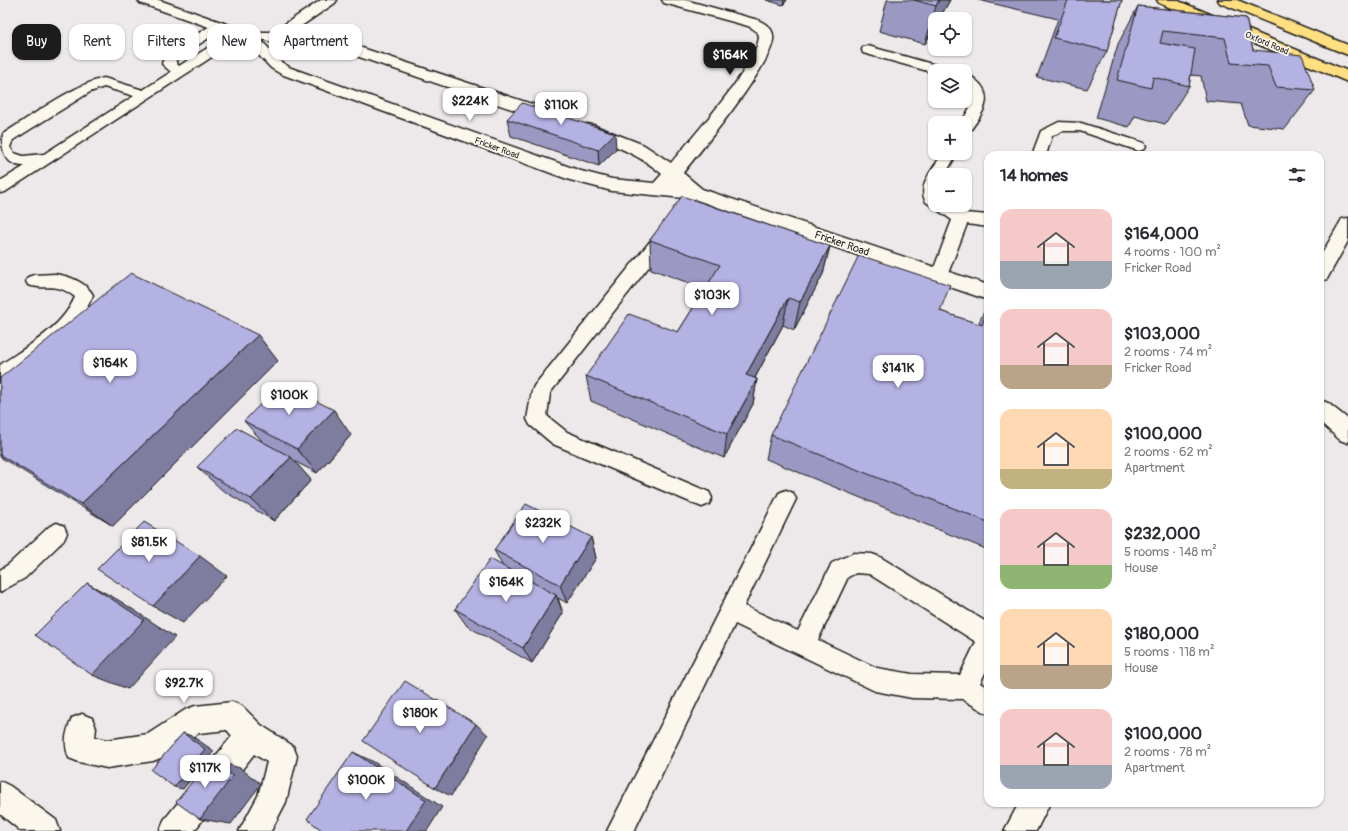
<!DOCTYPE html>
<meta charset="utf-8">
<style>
body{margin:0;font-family:Pangolin,sans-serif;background:#f2f2f3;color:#2b2b33;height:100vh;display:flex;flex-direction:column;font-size:15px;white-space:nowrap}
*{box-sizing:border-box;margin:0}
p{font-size:13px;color:#7c7c81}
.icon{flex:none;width:22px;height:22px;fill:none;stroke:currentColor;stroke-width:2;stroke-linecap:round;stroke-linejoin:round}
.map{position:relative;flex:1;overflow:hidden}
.side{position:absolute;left:984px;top:151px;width:340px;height:656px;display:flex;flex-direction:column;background:#fff;border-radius:12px;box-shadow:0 1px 3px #0004}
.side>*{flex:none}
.banner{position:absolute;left:12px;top:24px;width:380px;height:36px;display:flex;gap:8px}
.buttons{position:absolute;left:928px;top:12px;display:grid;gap:8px}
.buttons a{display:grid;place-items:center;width:44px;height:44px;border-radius:8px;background:#fff;box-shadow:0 1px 3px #0004;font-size:20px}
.price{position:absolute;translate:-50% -34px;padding:0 9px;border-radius:8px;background:#fff;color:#222;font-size:13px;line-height:26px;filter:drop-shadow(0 1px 2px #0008)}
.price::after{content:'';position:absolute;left:50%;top:24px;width:12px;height:9px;margin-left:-6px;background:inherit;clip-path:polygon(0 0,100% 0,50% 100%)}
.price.current{background:#1c1c1c;color:#fff}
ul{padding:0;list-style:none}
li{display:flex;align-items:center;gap:12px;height:100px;padding:0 16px}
li span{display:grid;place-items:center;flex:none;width:112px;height:80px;border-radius:12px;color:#555}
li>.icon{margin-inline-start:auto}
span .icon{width:48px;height:48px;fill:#fffc;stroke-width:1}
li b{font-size:17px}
h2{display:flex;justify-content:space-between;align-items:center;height:48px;padding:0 16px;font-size:17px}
.tag{padding:0 14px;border-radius:12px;background:#fff;box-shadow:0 1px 3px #0004;font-size:14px;line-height:36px}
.tag.current{background:#1c1c1c;color:#fff}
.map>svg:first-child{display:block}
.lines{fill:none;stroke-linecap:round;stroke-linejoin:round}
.lane-casing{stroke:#1c1c1c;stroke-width:3}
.street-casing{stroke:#1c1c1c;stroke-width:3}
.primary-casing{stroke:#1c1c1c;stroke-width:3}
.lane{fill:#fbf7ec;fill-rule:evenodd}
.street{fill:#fbf7ec;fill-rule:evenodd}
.primary{fill:#ffdf80;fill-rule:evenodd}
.wall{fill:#9b98c3;stroke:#1c1c1c}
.shaded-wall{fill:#7e7c9f;stroke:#1c1c1c}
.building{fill:#b4b1e3;stroke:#1c1c1c}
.labels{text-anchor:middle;stroke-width:3.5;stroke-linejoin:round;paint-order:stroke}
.far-street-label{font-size:9px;fill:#1c1c1c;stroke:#fbf7ec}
.street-label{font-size:11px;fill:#1c1c1c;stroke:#fbf7ec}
</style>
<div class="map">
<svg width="1348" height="831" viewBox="0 0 1348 831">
<rect width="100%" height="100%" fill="#ede9ea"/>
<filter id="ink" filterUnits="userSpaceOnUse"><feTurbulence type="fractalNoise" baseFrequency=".025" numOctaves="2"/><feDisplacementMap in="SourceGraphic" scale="8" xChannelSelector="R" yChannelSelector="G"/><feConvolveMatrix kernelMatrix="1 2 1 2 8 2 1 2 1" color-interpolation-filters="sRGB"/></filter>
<g filter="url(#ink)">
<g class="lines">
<defs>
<g id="lane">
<path d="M219,22L223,23L225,26L223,29L176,59V63L179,66L236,30H244L246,33L244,36L5,192L0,193V181L25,166C7,167 0,151 3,134C32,116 71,86 104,78L143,90L171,72L162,64L165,54L215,23ZM104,87L134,96L44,154L23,156L14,153L10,147L13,140L90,92Z"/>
<path d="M868,46L946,68L948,71H935V73L863,53L862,50L863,47Z"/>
<path d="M965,74C972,76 975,79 980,84C994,100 980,117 970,131L965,132V123H961C970,107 979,100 965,84Z"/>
<path d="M1059,122L1081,123L1144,143L1146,146L1144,149L1139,151L1080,131H1062L1052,136L1046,155H1032L1041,131Z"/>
<path d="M943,153H957L945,175H935V205H952L965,213L988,215V227L967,224L947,276L945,280L939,282L933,280L931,276L952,220L926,202C916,186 935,166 943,153Z"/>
<path d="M666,227L672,229L674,233L672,237L550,393L547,416L567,432L709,492L712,498L709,504L702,507L553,444L530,425L527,419L532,391L534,386L660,229Z"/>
<path d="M55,274C69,276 86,282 93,295C77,335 40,356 6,380L0,382V365C26,347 62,328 75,297C55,281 48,291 28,285L26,281L28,277L34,275Z"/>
<path d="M786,490L793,493L796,499L744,606L798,631L832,563L854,553L872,554L880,557L988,623V667L980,683L988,688V714L962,699L912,698L875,691L735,624L634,831H607L779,493ZM856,573L869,574L976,642L960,675L912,674L877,668L818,640L848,577Z"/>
<path d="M57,523L64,526L67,533L64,540L25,578L0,592V570L9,564L50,526Z"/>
</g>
<g id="street">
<path d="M138,0H159L249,32H273L321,0H337L335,3L291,33L310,35L341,41L553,111L555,115L553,119L547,120L541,119L333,48C313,44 291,39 272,43L266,40H261L281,62L291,68L581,171L612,179L654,183L662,174C638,153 610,144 581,133L579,129L581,125L587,124L593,125L644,145L671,163C690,140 759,63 759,36C758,31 752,28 748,26L664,3L662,0H685L758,20C764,23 772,27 773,35C778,59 700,151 683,173L702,189L988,285V300L694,199L612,191L570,180L281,74L271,68L243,39L140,3Z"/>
<path d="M1348,218V241L1327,279L1320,281V257L1342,219Z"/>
<path d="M1320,400L1328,403L1348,419V443L1340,440L1320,422Z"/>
<path d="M232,702L242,706L261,725L293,746L297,756L286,802L271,831H239L258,796L267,762L254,754L194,831H160L164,820L232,736L227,730L199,733L163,757L153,761L107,768L79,762L69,758C63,743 66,732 72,718L82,714L92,718L96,728L95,737L107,740L148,734L185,710L195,706Z"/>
<path d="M0,781L10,786L56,820L60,831H21L0,814Z"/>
<path d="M1019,803H1050L1036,831H1004Z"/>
</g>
<g id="primary">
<path d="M1157,0H1176L1348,71V82L1159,3Z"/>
<path d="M1218,0H1237L1348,45V55L1220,3Z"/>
</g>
</defs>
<use href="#lane" class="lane-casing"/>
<use href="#street" class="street-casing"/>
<use href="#primary" class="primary-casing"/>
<use href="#lane" class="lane"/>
<use href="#street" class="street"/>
<use href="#primary" class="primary"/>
</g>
<g class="wall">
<path d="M766,0H787L783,5Z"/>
<path d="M887,0H950L925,44L879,31Z"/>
<path d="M978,0H1122L1107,51L1087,89L1037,77L1058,19Z"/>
<path d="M1138,6L1246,18L1253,50L1315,90L1285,129L1248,125L1241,104L1206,101L1201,76L1191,75L1189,86L1165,124L1135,116L1129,127L1096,118L1118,44Z"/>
<path d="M507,119L616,149L599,166L511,136Z"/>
<path d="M650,240L830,246L823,274L794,330L783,325L755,378L757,379L753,404L724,458L591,401L586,376L678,332L705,289L651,269Z"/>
<path d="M988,304V550L766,459L771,435L940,311L978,324Z"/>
<path d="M278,361L113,526L0,457V378Z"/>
<path d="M244,421L351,435L317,473L294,461L311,480L274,521L222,490L197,467L262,441Z"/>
<path d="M591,537L596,558L567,603L558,598L563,613L532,663L467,626L455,609L502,565L494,550Z"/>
</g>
<g class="shaded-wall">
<path d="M784,0H787L783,5Z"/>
<path d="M939,0H950L939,19H935V26L925,44L936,6Z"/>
<path d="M615,133L616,149L599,166L598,150Z"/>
<path d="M830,246L823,274L794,330L800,302Z"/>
<path d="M788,298L783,325L743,400L746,375Z"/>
<path d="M258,335L278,361L113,526L81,504Z"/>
<path d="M757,379L753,404L724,458L727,434Z"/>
<path d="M334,410L351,435L317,473L297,449Z"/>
<path d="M291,457L311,480L274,521L251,499Z"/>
<path d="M591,537L596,558L567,603L560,585Z"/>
<path d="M200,556L227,576L183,623L153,606Z"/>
<path d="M87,583L120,601L175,637L128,689L92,675Z"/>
<path d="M556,595L563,613L532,663L523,648Z"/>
<path d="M476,724L488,735L451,796L435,788Z"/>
<path d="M183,733L192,736L214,751L183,789L174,787Z"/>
<path d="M353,752L374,762L442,807L427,831H406Z"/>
<path d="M210,759L240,768L261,784L231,824L200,819Z"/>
</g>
<g class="building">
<path d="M914,0H939L936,6Z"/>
<path d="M1068,0H1122L1107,51L1054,38Z"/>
<path d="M1138,6L1246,18L1253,50L1302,55L1315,90L1276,87L1268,66L1231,63L1225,38L1163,31L1160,43L1195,49L1189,86L1153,77L1151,88L1117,80Z"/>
<path d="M522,103L615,133L598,150L507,119Z"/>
<path d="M682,196L830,246L800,302L788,298L746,375L757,379L727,434L586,376L629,314L678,332L720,265L650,240Z"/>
<path d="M859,255L950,285L940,311L982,325L988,307V522L771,435Z"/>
<path d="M131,273L258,335L81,504L0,455V378Z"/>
<path d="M281,383L334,410L297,449L244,421Z"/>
<path d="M237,428L291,457L251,499L197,467Z"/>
<path d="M526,504L591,537L560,585L494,550Z"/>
<path d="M144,522L200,556L153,606L97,569Z"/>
<path d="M490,559L556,595L523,648L455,609Z"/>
<path d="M87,583L144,620L92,675L35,635Z"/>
<path d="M405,681L476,724L435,788L363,741Z"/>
<path d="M183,733L205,749L174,787L151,770Z"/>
<path d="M353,752L426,800L406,831H323L307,819Z"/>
<path d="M210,759L233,776L200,819L176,802Z"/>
</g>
</g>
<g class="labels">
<g class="far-street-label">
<text transform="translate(1267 43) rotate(23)" y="3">Oxford Road</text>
<text transform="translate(497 148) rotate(20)" y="3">Fricker Road</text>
</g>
<g class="street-label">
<text transform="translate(842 243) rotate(19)" y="4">Fricker Road</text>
</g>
</g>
</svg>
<div class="buttons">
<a><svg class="icon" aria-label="locate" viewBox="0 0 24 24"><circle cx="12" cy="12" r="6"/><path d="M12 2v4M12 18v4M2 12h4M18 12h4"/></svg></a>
<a><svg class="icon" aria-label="layers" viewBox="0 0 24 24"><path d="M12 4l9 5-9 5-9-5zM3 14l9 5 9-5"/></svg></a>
<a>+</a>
<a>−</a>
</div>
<b class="price current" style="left:730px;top:76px">$164K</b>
<b class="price" style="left:470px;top:122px">$224K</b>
<b class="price" style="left:561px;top:126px">$110K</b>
<b class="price" style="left:712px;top:316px">$103K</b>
<b class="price" style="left:110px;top:384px">$164K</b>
<b class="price" style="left:898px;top:389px">$141K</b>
<b class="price" style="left:289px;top:416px">$100K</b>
<b class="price" style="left:543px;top:544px">$232K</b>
<b class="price" style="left:149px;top:563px">$81.5K</b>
<b class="price" style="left:506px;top:603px">$164K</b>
<b class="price" style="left:184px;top:704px">$92.7K</b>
<b class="price" style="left:420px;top:734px">$180K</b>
<b class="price" style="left:205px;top:789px">$117K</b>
<b class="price" style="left:366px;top:801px">$100K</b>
<div class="banner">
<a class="tag current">Buy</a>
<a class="tag">Rent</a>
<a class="tag">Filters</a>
<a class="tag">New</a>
<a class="tag">Apartment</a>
</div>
<section class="side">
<h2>14 homes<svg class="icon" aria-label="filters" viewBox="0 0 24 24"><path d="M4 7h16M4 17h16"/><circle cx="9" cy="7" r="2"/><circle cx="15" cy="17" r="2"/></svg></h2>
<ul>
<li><span style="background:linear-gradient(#f6c9c9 65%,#9aa5b1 0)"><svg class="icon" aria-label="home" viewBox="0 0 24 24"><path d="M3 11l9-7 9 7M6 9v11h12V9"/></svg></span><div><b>$164,000</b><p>4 rooms · 100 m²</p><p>Fricker Road</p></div></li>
<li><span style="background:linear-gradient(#f6c9c9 70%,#b9a48a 0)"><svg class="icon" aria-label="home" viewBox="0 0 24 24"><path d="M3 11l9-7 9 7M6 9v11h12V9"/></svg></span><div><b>$103,000</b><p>2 rooms · 74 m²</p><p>Fricker Road</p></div></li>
<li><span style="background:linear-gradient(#ffd9b3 75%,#c2b280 0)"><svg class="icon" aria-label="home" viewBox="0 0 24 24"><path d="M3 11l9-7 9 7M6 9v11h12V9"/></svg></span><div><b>$100,000</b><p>2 rooms · 62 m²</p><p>Apartment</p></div></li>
<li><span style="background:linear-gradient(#f6c9c9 70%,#8fb573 0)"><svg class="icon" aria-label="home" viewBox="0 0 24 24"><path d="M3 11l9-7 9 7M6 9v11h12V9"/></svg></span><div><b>$232,000</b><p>5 rooms · 148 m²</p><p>House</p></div></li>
<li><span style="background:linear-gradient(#ffd9b3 70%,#b9a48a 0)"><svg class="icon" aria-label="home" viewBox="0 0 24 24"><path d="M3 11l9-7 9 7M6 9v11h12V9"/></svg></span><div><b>$180,000</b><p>5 rooms · 118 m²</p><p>House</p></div></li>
<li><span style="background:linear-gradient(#f6c9c9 70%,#9aa5b1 0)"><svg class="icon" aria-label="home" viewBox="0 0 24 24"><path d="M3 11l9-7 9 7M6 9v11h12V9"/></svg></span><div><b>$100,000</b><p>2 rooms · 78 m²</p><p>Apartment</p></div></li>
</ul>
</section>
</div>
